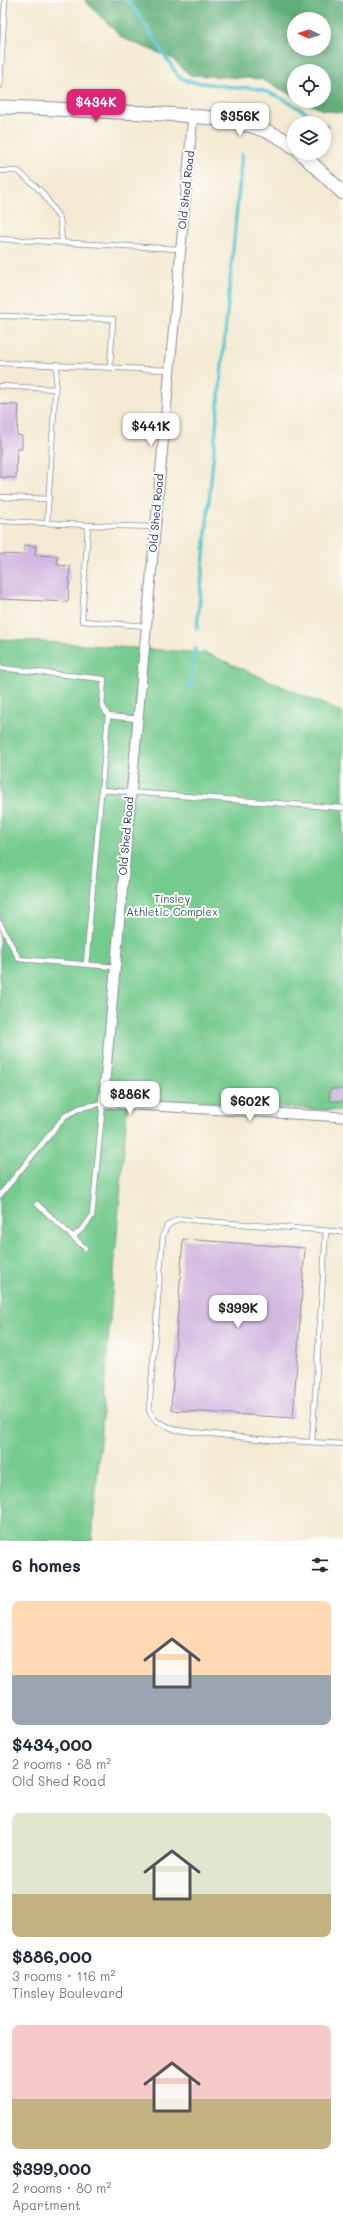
<!DOCTYPE html>
<meta charset="utf-8">
<style>
body{margin:0;font-family:Mali,sans-serif;background:#f6f6f7;color:#1f2937;height:100vh;display:flex;flex-direction:column;font-size:15px;white-space:nowrap}
*{box-sizing:border-box;margin:0}
p{font-size:13px;color:#747a83}
.icon{flex:none;width:22px;height:22px;fill:none;stroke:currentColor;stroke-width:2;stroke-linecap:round;stroke-linejoin:round}
.map{position:relative;height:1541px;overflow:hidden}
.details{display:flex;flex-direction:column;background:#fff;flex:1}
.details>*{flex:none}
.needle{width:26px;rotate:274deg}
.fabs{position:absolute;left:287px;top:12px;display:grid;gap:8px}
.fabs a{display:grid;place-items:center;width:44px;height:44px;border-radius:50%;background:#fff;box-shadow:0 2px 10px #0003;font-size:20px}
.price{position:absolute;translate:-50% -34px;padding:0 9px;border-radius:8px;background:#fff;color:#222;font-size:13px;line-height:26px;filter:drop-shadow(0 1px 2px #0008)}
.price::after{content:'';position:absolute;left:50%;top:24px;width:12px;height:9px;margin-left:-6px;background:inherit;clip-path:polygon(0 0,100% 0,50% 100%)}
.price.on{background:#db2777;color:#fff}
ul{padding:0;list-style:none}
li{display:grid;align-content:center;gap:8px;height:212px;padding:0 12px}
li span{display:grid;place-items:center;height:124px;border-radius:8px;color:#555}
li>.icon{margin-inline-start:auto}
span .icon{width:72px;height:72px;fill:#fffc;stroke-width:1}
li b{font-size:17px}
h2{display:flex;justify-content:space-between;align-items:center;height:48px;padding:0 12px;font-size:17px}
.map>svg:first-child{display:block}
.green{fill:#75ca8e;stroke:#487c76}
.forest{fill:#60ae79;stroke:#3e6e6c;fill-rule:evenodd}
.lines{fill:none;stroke-linecap:round;stroke-linejoin:round}
.stream{stroke:#59c5d2;stroke-width:3.5}
.building{fill:#d2b7e0}
.lane-casing{stroke:#888c98;stroke-width:6}
.street-casing{stroke:#888c98;stroke-width:11}
.secondary-casing{stroke:#888c98;stroke-width:15}
.lane{stroke:#fff;stroke-width:4.5}
.street{stroke:#fff;stroke-width:9}
.secondary{stroke:#fff;stroke-width:13}
.labels{text-anchor:middle;stroke-width:4;stroke-linejoin:round;paint-order:stroke}
.street-label{font-size:11px;fill:#1b2f5e;stroke:#fdfcf7}
.park-label{font-size:11px;fill:#365e6c;stroke:#fdfcf7}
</style>
<div class="map">
<svg width="343" height="1541" viewBox="0 0 343 1541">
<rect width="100%" height="100%" fill="#fdfcf7"/>
<filter id="ink" filterUnits="userSpaceOnUse"><feTurbulence type="fractalNoise" baseFrequency=".025" numOctaves="2"/><feDisplacementMap in="SourceGraphic" scale="8" xChannelSelector="R" yChannelSelector="G"/><feConvolveMatrix kernelMatrix="1 2 1 2 8 2 1 2 1" color-interpolation-filters="sRGB"/></filter>
<filter id="wash" filterUnits="userSpaceOnUse"><feTurbulence type="fractalNoise" baseFrequency=".012" numOctaves="4" result="noise"/><feDisplacementMap in="SourceGraphic" scale="16" xChannelSelector="R" yChannelSelector="G"/><feGaussianBlur stdDeviation="0.9" result="paint"/><feColorMatrix in="noise" values="0 0 0 0 0 0 0 0 0 0 0 0 0 0 0 0 0 1.4 0 .05"/><feComposite in="paint" operator="in"/></filter>
<g filter="url(#wash)">
<rect width="100%" height="100%" fill="#f4ead3"/>
<path class="green" d="M0,639L206,653L343,713V1111L128,1098L92,1541H0Z"/>
<path class="forest" d="M84,0H343V113L322,110L304,101H324V71H294V96L260,79L190,75L171,58L122,38ZM294,19H324V49H294Z"/>
<g class="lines">
<g class="stream">
<path d="M126,0L136,10L178,76L187,81L239,88C266,84 300,109 322,123"/>
<path d="M324,124L328,127"/>
<path d="M197,628L242,155"/>
<path d="M190,688L195,649"/>
</g>
</g>
<g id="blocks">
<g class="building">
<path d="M0,404L19,405L17,435L22,436V449H17L16,478L0,477Z"/>
<path d="M24,545L36,546L35,555L58,556L57,565L70,566L68,602L0,599V554L24,555Z"/>
<path d="M330,1089H343V1102L329,1101Z"/>
<path d="M183,1239L305,1248L293,1418L171,1410Z"/>
</g>
</g>
</g>
<g filter="url(#ink)">
<use href="#blocks" fill-opacity="0" stroke="#888c98" stroke-width="1"/>
<g class="lines">
<defs>
<g id="lane">
<path d="M0,86L5,0"/>
<path d="M0,171H18L42,192L60,219L62,242"/>
<path d="M0,239L180,249"/>
<path d="M0,316L113,319L110,367"/>
<path d="M0,363L168,370"/>
<path d="M0,386L55,389"/>
<path d="M0,497L49,499"/>
<path d="M0,521L88,525"/>
<path d="M47,523L57,364"/>
<path d="M146,626L82,621L88,525L155,527"/>
<path d="M0,668L104,679L102,704L108,716L86,964"/>
<path d="M108,716L138,719"/>
<path d="M102,790L343,808"/>
<path d="M0,923L19,959L115,967"/>
<path d="M0,1195L65,1116L80,1108L103,1103L92,1216L84,1227L73,1237"/>
<path d="M37,1204L85,1248"/>
<path d="M343,1232L178,1219L167,1226L163,1235L149,1411L156,1421L176,1430L258,1439L343,1444"/>
<path d="M312,1442L326,1231"/>
</g>
<path id="street" d="M193,115L103,1103L343,1117"/>
<g id="secondary">
<path d="M0,107C39,108 79,110 118,112C167,114 256,114 294,147"/>
<path d="M301,153L343,193"/>
</g>
</defs>
<use href="#lane" class="lane-casing"/>
<use href="#street" class="street-casing"/>
<use href="#secondary" class="secondary-casing"/>
<use href="#lane" class="lane"/>
<use href="#street" class="street"/>
<use href="#secondary" class="secondary"/>
</g>
</g>
<g class="labels">
<g class="street-label">
<text transform="translate(186 190) rotate(-84)" y="4">Old Shed Road</text>
<text transform="translate(156 513) rotate(-85)" y="4">Old Shed Road</text>
<text transform="translate(126 836) rotate(-85)" y="4">Old Shed Road</text>
</g>
<g class="park-label">
<text x="172" y="903">Tinsley<tspan x="172" dy="13">Athletic Complex</tspan></text>
</g>
</g>
</svg>
<div class="fabs">
<a><svg class="needle" viewBox="-14 -14 28 28"><path d="M0-13l5 13h-10z" fill="#e53935"/><path d="M0 13l5-13h-10z" fill="#747a83"/></svg></a>
<a><svg class="icon" aria-label="locate" viewBox="0 0 24 24"><circle cx="12" cy="12" r="6"/><path d="M12 2v4M12 18v4M2 12h4M18 12h4"/></svg></a>
<a><svg class="icon" aria-label="layers" viewBox="0 0 24 24"><path d="M12 4l9 5-9 5-9-5zM3 14l9 5 9-5"/></svg></a>
</div>
<b class="price on" style="left:96px;top:123px">$434K</b>
<b class="price" style="left:240px;top:137px">$356K</b>
<b class="price" style="left:151px;top:447px">$441K</b>
<b class="price" style="left:130px;top:1115px">$886K</b>
<b class="price" style="left:250px;top:1122px">$602K</b>
<b class="price" style="left:238px;top:1329px">$399K</b>
</div>
<section class="details">
<h2>6 homes<svg class="icon" aria-label="filters" viewBox="0 0 24 24"><path d="M4 7h16M4 17h16"/><circle cx="9" cy="7" r="2"/><circle cx="15" cy="17" r="2"/></svg></h2>
<ul>
<li><span style="background:linear-gradient(#ffd9b3 60%,#9aa5b1 0)"><svg class="icon" aria-label="home" viewBox="0 0 24 24"><path d="M3 11l9-7 9 7M6 9v11h12V9"/></svg></span><div><b>$434,000</b><p>2 rooms · 68 m²</p><p>Old Shed Road</p></div></li>
<li><span style="background:linear-gradient(#dfe7d0 65%,#c2b280 0)"><svg class="icon" aria-label="home" viewBox="0 0 24 24"><path d="M3 11l9-7 9 7M6 9v11h12V9"/></svg></span><div><b>$886,000</b><p>3 rooms · 116 m²</p><p>Tinsley Boulevard</p></div></li>
<li><span style="background:linear-gradient(#f6c9c9 60%,#c2b280 0)"><svg class="icon" aria-label="home" viewBox="0 0 24 24"><path d="M3 11l9-7 9 7M6 9v11h12V9"/></svg></span><div><b>$399,000</b><p>2 rooms · 80 m²</p><p>Apartment</p></div></li>
</ul>
</section>
